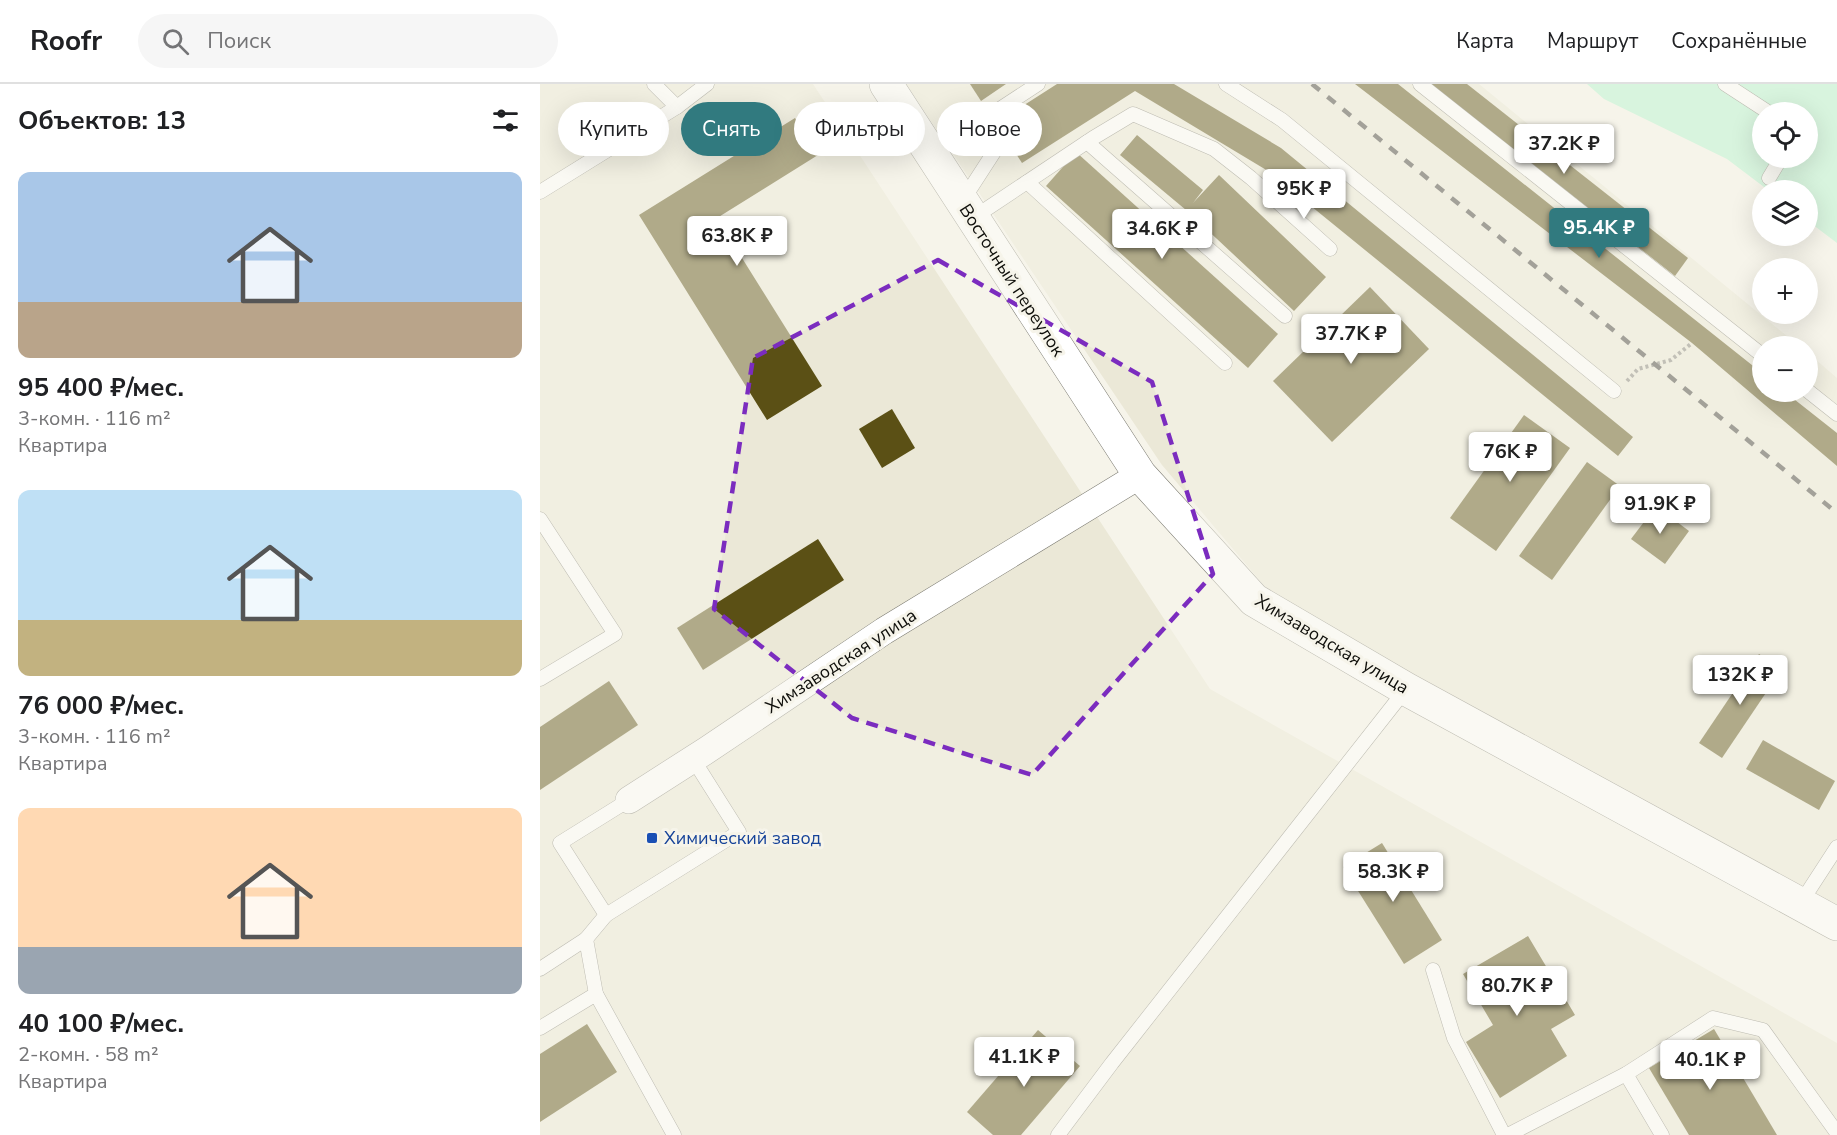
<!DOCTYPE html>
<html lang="ru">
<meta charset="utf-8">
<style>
body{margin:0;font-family:"Nunito Sans",sans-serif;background:#f6f6f6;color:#202124;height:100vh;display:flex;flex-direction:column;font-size:22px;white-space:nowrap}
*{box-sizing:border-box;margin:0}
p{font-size:20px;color:#757577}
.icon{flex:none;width:33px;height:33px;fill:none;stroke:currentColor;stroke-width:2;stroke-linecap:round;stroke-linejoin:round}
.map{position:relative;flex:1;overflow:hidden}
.details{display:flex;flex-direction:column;background:#fff;width:540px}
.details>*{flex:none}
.hud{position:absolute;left:18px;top:18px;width:570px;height:54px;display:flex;gap:12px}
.fabs{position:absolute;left:1212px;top:18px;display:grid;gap:12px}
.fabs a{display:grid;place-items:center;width:66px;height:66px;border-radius:50%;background:#fff;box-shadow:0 6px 24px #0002;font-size:30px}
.price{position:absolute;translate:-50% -51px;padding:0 14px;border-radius:6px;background:#fff;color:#222;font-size:20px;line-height:39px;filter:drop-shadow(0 2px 3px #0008)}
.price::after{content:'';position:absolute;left:50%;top:36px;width:18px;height:14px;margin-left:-9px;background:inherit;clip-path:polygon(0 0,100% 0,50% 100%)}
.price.current{background:#317a7f;color:#fff}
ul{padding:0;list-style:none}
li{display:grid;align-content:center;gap:12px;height:318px;padding:0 18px}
li span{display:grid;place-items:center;height:186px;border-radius:12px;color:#555}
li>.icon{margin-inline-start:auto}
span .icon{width:108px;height:108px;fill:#fffc;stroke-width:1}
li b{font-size:26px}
h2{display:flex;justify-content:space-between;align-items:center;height:72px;padding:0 18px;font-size:26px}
.tag{padding:0 21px;border-radius:27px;background:#fff;box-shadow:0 6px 24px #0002;font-size:21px;line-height:54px}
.tag.current{background:#317a7f;color:#fff}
header{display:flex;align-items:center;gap:36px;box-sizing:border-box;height:84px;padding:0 30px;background:#fff;border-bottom:2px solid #e0e0e0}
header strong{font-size:28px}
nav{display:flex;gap:33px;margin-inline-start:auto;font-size:21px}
.search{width:420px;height:54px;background:#f6f6f6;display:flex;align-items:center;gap:15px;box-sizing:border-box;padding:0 21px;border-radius:33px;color:#757577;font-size:22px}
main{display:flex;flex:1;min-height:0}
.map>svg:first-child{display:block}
.built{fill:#ebe8d7}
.green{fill:#b3f3d0;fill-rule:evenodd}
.building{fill:#5b5015}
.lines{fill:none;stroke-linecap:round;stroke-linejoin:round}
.lane-casing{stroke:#7a7970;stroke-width:15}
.street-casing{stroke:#7a7970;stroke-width:28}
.secondary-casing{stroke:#7a7970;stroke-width:34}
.path{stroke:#83827b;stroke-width:4;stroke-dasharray:3 3;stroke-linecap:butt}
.lane{stroke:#fff;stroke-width:14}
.street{stroke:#fff;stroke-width:27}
.secondary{stroke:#fff;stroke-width:33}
.rail{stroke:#3e3d38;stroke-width:4.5;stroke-dasharray:10 10;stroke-linecap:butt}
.marked{fill:none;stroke:#7b2cbf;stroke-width:4.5;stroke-dasharray:12 8;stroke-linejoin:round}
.transit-dot{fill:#1a4fb4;stroke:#f6f4ea;stroke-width:2}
.labels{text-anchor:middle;stroke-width:6;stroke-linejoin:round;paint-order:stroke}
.street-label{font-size:18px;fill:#0e0e0a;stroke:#f6f4ea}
.transit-label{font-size:18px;fill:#164399;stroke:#f6f4ea;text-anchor:start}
</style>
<header>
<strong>Roofr</strong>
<div class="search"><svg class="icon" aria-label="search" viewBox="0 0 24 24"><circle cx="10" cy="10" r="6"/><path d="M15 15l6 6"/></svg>Поиск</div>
<nav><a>Карта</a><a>Маршрут</a><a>Сохранённые</a></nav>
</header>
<main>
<section class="details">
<h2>Объектов: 13<svg class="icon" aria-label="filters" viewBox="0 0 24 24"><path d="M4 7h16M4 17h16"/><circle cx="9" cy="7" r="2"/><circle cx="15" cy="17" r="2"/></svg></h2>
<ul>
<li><span style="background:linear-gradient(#a9c7e8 70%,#b9a48a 0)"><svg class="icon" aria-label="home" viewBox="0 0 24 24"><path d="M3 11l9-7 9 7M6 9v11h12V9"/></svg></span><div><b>95 400 ₽/мес.</b><p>3-комн. · 116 m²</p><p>Квартира</p></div></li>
<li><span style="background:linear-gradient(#bfe0f5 70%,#c2b280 0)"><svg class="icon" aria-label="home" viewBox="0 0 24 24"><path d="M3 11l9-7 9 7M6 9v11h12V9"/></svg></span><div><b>76 000 ₽/мес.</b><p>3-комн. · 116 m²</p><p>Квартира</p></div></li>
<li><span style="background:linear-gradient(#ffd9b3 75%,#9aa5b1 0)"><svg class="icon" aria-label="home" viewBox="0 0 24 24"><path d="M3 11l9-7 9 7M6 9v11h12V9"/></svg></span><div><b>40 100 ₽/мес.</b><p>2-комн. · 58 m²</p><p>Квартира</p></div></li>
</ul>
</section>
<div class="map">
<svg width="1297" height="1051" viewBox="0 0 1297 1051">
<rect width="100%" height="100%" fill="#f6f4ea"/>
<g class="built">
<path d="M0,0H273L670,605L1297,959V1051H0Z"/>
<path d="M366,0H939L1259,262H1222V308H1268V269L1297,294V823L738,518L622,381Z"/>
</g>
<path class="green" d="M1047,0H1297V159L1268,137V106H1228L1187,75L1064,15ZM1222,28H1268V74H1222Z"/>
<g class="building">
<path d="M430,0H466L441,17Z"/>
<path d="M517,0H634L741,64L1093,353L1078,372L728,87L595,7L482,79L456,39Z"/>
<path d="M815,0H858L1222,289V308H1245L1297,349V382L1152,259Z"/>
<path d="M890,0H927L1148,174L1135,192Z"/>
<path d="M255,34L278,71L177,134L282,302L227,336L99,131Z"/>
<path d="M597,51L663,106L653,119L679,91L786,193L754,227L646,126L580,71Z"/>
<path d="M536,68L738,250L708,284L506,102Z"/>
<path d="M830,203L889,265L792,358L733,297Z"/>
<path d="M352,325L375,364L342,384L319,345Z"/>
<path d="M984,331L1030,364L956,467L910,434Z"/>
<path d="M1047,378L1080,402L1012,496L979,472Z"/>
<path d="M1116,422L1149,447L1125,480L1091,455Z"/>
<path d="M278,455L304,496L163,586L137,544Z"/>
<path d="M1219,570L1242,585L1182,674L1159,659Z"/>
<path d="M69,597L98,641L0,706V643Z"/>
<path d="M1223,656L1295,697L1279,726L1206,685Z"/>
<path d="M842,759L902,856L864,880L803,783Z"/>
<path d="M988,852L1035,931L1011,945L1027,972L960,1014L926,958L953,941L923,890Z"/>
<path d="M47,940L77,988L0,1038V970Z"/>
<path d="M1174,945L1237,1051H1149L1109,984Z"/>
<path d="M498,946L540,982L481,1051H453L427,1028Z"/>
</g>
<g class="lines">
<defs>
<g id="lane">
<path d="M114,0L137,23"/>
<path d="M686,0L742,36L1074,307"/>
<path d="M880,0L1222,271"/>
<path d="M1185,0L1228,28"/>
<path d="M547,58L745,232"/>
<path d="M1229,94L1241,74"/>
<path d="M487,98L685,279"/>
<path d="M0,108L137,23L167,0"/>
<path d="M423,116L456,65L449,32L498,0"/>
<path d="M433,134L553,54L593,30L674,65L711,94L790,165"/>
<path d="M1268,307L1297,330"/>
<path d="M0,435L75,550L0,595"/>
<path d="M89,716L20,759L66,831L199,748L153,675"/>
<path d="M1260,820L1297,763"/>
<path d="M46,855L66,831"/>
<path d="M0,885L46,855L56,910"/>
<path d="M893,886L914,954L964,1051"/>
<path d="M0,944L56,910L134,1051"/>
<path d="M1086,990L1122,1051"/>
<path d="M518,1051L572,979L866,605"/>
<path d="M968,1051L1086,990L1173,934L1223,946L1297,1049"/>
</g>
<path id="street" d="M89,716L167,666L344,547L600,391"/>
<path id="secondary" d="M346,0L600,391L714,516L866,605L1297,840"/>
</defs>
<use href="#lane" class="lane-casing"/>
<use href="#street" class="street-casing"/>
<use href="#secondary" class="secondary-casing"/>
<path class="path" d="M1087,297L1098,285L1131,276L1152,259"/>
<use href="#lane" class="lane"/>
<use href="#street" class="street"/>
<use href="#secondary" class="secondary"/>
<path class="rail" d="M772,0L1297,429"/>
</g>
<path d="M0 0H1297V1051H0ZM398,176L612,298L673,490L492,691L312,634L174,525L213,274Z" fill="#f6f4ea" fill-opacity=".55" fill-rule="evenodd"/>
<path class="marked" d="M398,176L612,298L673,490L492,691L312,634L174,525L213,274Z"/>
<rect class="transit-dot" x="106" y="748" width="12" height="12" rx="3"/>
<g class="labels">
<g class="street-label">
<text transform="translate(472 196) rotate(57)" y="6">Восточный переулок</text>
<text transform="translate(792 560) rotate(31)" y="6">Химзаводская улица</text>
<text transform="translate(301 577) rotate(-33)" y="6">Химзаводская улица</text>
</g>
<g class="transit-label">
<text x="124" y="760">Химический завод</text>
</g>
</g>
</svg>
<div class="fabs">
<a><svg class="icon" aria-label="locate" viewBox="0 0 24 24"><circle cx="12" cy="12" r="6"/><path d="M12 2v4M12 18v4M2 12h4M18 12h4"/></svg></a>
<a><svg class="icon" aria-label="layers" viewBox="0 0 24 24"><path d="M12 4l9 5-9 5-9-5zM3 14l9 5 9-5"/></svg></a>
<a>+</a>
<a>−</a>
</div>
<b class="price" style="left:1024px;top:91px">37.2K ₽</b>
<b class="price" style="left:764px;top:136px">95K ₽</b>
<b class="price current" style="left:1059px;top:175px">95.4K ₽</b>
<b class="price" style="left:622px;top:176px">34.6K ₽</b>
<b class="price" style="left:197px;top:183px">63.8K ₽</b>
<b class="price" style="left:811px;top:281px">37.7K ₽</b>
<b class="price" style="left:970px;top:399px">76K ₽</b>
<b class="price" style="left:1120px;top:451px">91.9K ₽</b>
<b class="price" style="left:1200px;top:622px">132K ₽</b>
<b class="price" style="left:853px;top:819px">58.3K ₽</b>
<b class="price" style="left:977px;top:933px">80.7K ₽</b>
<b class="price" style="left:484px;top:1004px">41.1K ₽</b>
<b class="price" style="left:1170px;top:1007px">40.1K ₽</b>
<div class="hud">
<a class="tag">Купить</a>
<a class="tag current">Снять</a>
<a class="tag">Фильтры</a>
<a class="tag">Новое</a>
</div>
</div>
</main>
